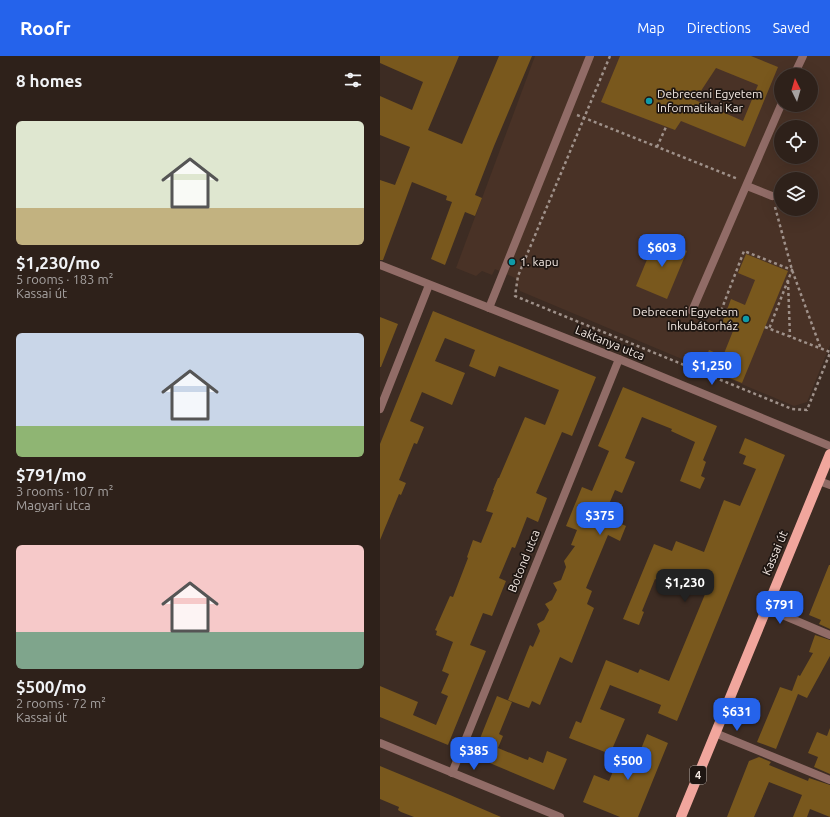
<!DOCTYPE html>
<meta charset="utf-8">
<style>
body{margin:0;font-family:Ubuntu,sans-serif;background:#362923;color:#f1f3f6;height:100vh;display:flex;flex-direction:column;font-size:15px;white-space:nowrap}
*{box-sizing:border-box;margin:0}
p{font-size:13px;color:#a7a3a2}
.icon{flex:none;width:22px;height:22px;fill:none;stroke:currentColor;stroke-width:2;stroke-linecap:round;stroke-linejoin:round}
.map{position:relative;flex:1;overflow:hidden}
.side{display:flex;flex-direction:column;background:#2e211a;width:380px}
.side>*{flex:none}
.needle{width:26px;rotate:355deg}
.tools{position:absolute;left:394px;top:12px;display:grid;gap:8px}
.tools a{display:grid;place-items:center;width:44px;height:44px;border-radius:50%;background:#2e211a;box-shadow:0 4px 16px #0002,0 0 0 1px #493e39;font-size:20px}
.price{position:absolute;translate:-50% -34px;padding:0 9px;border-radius:8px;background:#2563eb;color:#fff;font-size:13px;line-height:26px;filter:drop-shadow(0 1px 2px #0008)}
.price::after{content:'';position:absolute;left:50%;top:24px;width:12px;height:9px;margin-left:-6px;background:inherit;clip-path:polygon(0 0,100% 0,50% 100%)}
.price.on{background:#222;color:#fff}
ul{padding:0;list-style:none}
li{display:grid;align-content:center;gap:8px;height:212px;padding:0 16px}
li span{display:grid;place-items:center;height:124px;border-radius:6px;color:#555}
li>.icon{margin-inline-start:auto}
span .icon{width:72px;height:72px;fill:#fffc;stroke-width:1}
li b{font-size:17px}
h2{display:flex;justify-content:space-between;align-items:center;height:48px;padding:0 16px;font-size:17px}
header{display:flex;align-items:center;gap:24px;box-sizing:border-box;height:56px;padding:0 20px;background:#2563eb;color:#fff}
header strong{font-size:19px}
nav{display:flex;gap:22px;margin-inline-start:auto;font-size:14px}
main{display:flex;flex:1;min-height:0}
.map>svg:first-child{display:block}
.built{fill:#493226;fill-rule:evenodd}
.building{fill:#79581d;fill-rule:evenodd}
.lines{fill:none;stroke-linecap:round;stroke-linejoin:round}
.path{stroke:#9f918a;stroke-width:2.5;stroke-dasharray:3 3;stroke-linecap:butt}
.service{stroke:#916c67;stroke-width:8}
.minor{stroke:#916c67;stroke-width:8}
.primary{stroke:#f1a69d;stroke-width:10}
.culture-dot{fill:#0f9aa8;stroke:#1e1612;stroke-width:1.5}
.labels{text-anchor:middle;stroke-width:3.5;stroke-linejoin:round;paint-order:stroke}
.shield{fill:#1e1612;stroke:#b3a9a4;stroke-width:1}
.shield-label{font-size:11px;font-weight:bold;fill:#f3e8e2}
.poi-label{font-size:12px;fill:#f3e8e2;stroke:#1e1612;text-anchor:start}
.street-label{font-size:12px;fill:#f3e8e2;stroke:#1e1612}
</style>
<header>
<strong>Roofr</strong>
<nav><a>Map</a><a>Directions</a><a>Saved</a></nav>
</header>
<main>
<section class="side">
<h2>8 homes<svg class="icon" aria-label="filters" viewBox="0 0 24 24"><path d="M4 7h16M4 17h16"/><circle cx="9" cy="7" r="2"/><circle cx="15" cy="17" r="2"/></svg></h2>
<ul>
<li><span style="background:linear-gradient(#dfe7d0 70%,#c2b280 0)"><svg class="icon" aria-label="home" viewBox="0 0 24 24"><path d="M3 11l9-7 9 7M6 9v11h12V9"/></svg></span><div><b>$1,230/mo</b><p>5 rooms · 183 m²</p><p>Kassai út</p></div></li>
<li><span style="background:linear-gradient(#c9d6e8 75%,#8fb573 0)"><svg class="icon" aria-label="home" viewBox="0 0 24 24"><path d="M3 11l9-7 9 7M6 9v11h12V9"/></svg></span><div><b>$791/mo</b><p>3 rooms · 107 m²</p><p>Magyari utca</p></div></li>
<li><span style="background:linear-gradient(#f6c9c9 70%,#7fa58c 0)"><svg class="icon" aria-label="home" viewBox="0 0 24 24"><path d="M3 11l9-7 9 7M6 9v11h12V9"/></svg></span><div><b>$500/mo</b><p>2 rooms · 72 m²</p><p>Kassai út</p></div></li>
</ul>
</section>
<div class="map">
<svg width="450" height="761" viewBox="0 0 450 761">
<rect width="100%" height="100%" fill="#3d2c23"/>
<path class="built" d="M155,0H450V289L427,346L414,350L140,235L135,222L115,213L112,219L102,215L96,220L76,212ZM401,19H431V49H401ZM401,71H431V101H401ZM401,123H431V153H401Z"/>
<g class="building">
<path d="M0,0H79L48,74L82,88L119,0H152L114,90L95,139L102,142L95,160L85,156L65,209L51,203L72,146L66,144L67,140L32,126L3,204H0V124L15,129L30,91L0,79V40L32,54L43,26L0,7Z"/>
<path d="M240,0H371L398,11L365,91L301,65L295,74L221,46ZM336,12L378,29L363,65L315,44Z"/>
<path d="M276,182L307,195L287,243L256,230Z"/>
<path d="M366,198L408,215L362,327L322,311L329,294L343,300L353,275L341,270L351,243L365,249L375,224L358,217Z"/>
<path d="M53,255L216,321L192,380L182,376L156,437L167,442L158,466L147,461L135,492L132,491L119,522L126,525L112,560L103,557L90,589L106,595L68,689L0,661V630L38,646L33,659L56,669L68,640L61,637L69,618L62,615L73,586L56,579L57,575L55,574L70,540L73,541L88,502L87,501L93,484L101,487L113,457L106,455L114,434H113L118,422H119L145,361L165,369L179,334L119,310L115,321L89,310L95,294L65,282L55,305L85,317L72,349L42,336L30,365L44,371L37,388L34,387L19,424L26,427L21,439L19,438L0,484V388Z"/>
<path d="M0,261L18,268L1,311H0Z"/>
<path d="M243,331L337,370L323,404L326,406L321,420L325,422L320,433L300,425L315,386L291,375L292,373L262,361L245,402L255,406L242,437L235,434L224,460L246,470L240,485L228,479L206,532L212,535L207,548L214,552L192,607L180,601L160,649L152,645L149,652L128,644L150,589L153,591L160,575L157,568L164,564L169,554L165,548L172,544L177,534L173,527L181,524L186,511L184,505L195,490L191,489L197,474L186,470L202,431L212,435L229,395L218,390Z"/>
<path d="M365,382L405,399L297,665L278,657L281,649L230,629L220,653L245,663L230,698L189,682L196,665L201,667L226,604L258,617L260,613L289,625L328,531L302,520L296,532L275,523L262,555L264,556L259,569L243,563L274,488L292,495L296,485L324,496L344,444L360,450L376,413L363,408L366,400L359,397Z"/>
<path d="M449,509H450V573L439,568L441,564L429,559Z"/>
<path d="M435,579L450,584V600L427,642L418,638L396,693L377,686L400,631L412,635L418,619L420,620L433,597L429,596Z"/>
<path d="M117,640L132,646L119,678L123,680L118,692L145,703L148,704L149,701L163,707L167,695L187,703L174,734L93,700Z"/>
<path d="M450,672V718L434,711L438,701L428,697L437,676L447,680Z"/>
<path d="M267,678L288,687L258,761H240L203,746L214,719L229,725L241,696L257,703Z"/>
<path d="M379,701L391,706L389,709L428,725L429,722L450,729V761L430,753L427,761H413L422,739L389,726L374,761H347L369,705Z"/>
<path d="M0,710L70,739L121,761H34L21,756L18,754L19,751L0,743Z"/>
</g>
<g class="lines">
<g class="path">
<path d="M230,0L138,220L135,240L412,353L427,354L450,297"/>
<path d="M197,59L358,123"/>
<path d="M277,91L286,71"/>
<path d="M395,151L412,214L441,293"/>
<path d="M408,225L410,281"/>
<path d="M346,257L341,255L364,195L412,214L389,273"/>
<path d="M385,271L450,296"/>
</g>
<g class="service">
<path d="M414,19L423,0"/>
<path d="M367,130L392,140"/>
<path d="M109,252L210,0"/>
<path d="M312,255L401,49"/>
</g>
<g class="minor">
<path d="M0,209L239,303L450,390"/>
<path d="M0,353L49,229"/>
<path d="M439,425L450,429"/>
<path d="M386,552L450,579"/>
<path d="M335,677L450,724"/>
<path d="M0,687L180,761"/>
<path d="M72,717L239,303"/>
</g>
<path class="primary" d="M301,761L450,398"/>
</g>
<g class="culture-dot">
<circle cx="269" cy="45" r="4"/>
<circle cx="132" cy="206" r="4"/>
<circle cx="366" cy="263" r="4"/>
</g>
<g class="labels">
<rect class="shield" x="310" y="710" width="16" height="18" rx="3"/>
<g class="shield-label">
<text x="318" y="723">4</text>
</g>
<g class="poi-label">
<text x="277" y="42">Debreceni Egyetem<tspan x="277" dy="14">Informatikai Kar</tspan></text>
<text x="140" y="210">1. kapu</text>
<text x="358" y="260" text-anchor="end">Debreceni Egyetem<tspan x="358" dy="14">Inkubátorház</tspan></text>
</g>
<g class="street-label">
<text transform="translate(230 287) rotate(22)" y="4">Laktanya utca</text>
<text transform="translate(395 497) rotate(-67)" y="4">Kassai út</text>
<text transform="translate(144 505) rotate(-68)" y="4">Botond utca</text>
</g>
</g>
</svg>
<div class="tools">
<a><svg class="needle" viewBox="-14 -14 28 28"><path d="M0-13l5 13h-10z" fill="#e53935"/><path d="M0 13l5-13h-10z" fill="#a7a3a2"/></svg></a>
<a><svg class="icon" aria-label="locate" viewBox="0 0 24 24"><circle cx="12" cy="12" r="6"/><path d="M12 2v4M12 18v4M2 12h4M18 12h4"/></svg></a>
<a><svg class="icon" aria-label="layers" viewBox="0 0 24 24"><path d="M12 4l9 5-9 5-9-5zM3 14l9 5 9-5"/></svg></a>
</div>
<b class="price" style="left:282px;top:212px">$603</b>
<b class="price" style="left:332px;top:330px">$1,250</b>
<b class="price" style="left:220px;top:480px">$375</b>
<b class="price on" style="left:305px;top:547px">$1,230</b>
<b class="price" style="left:400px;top:569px">$791</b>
<b class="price" style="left:357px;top:676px">$631</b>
<b class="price" style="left:94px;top:715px">$385</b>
<b class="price" style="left:248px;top:725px">$500</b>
</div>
</main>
